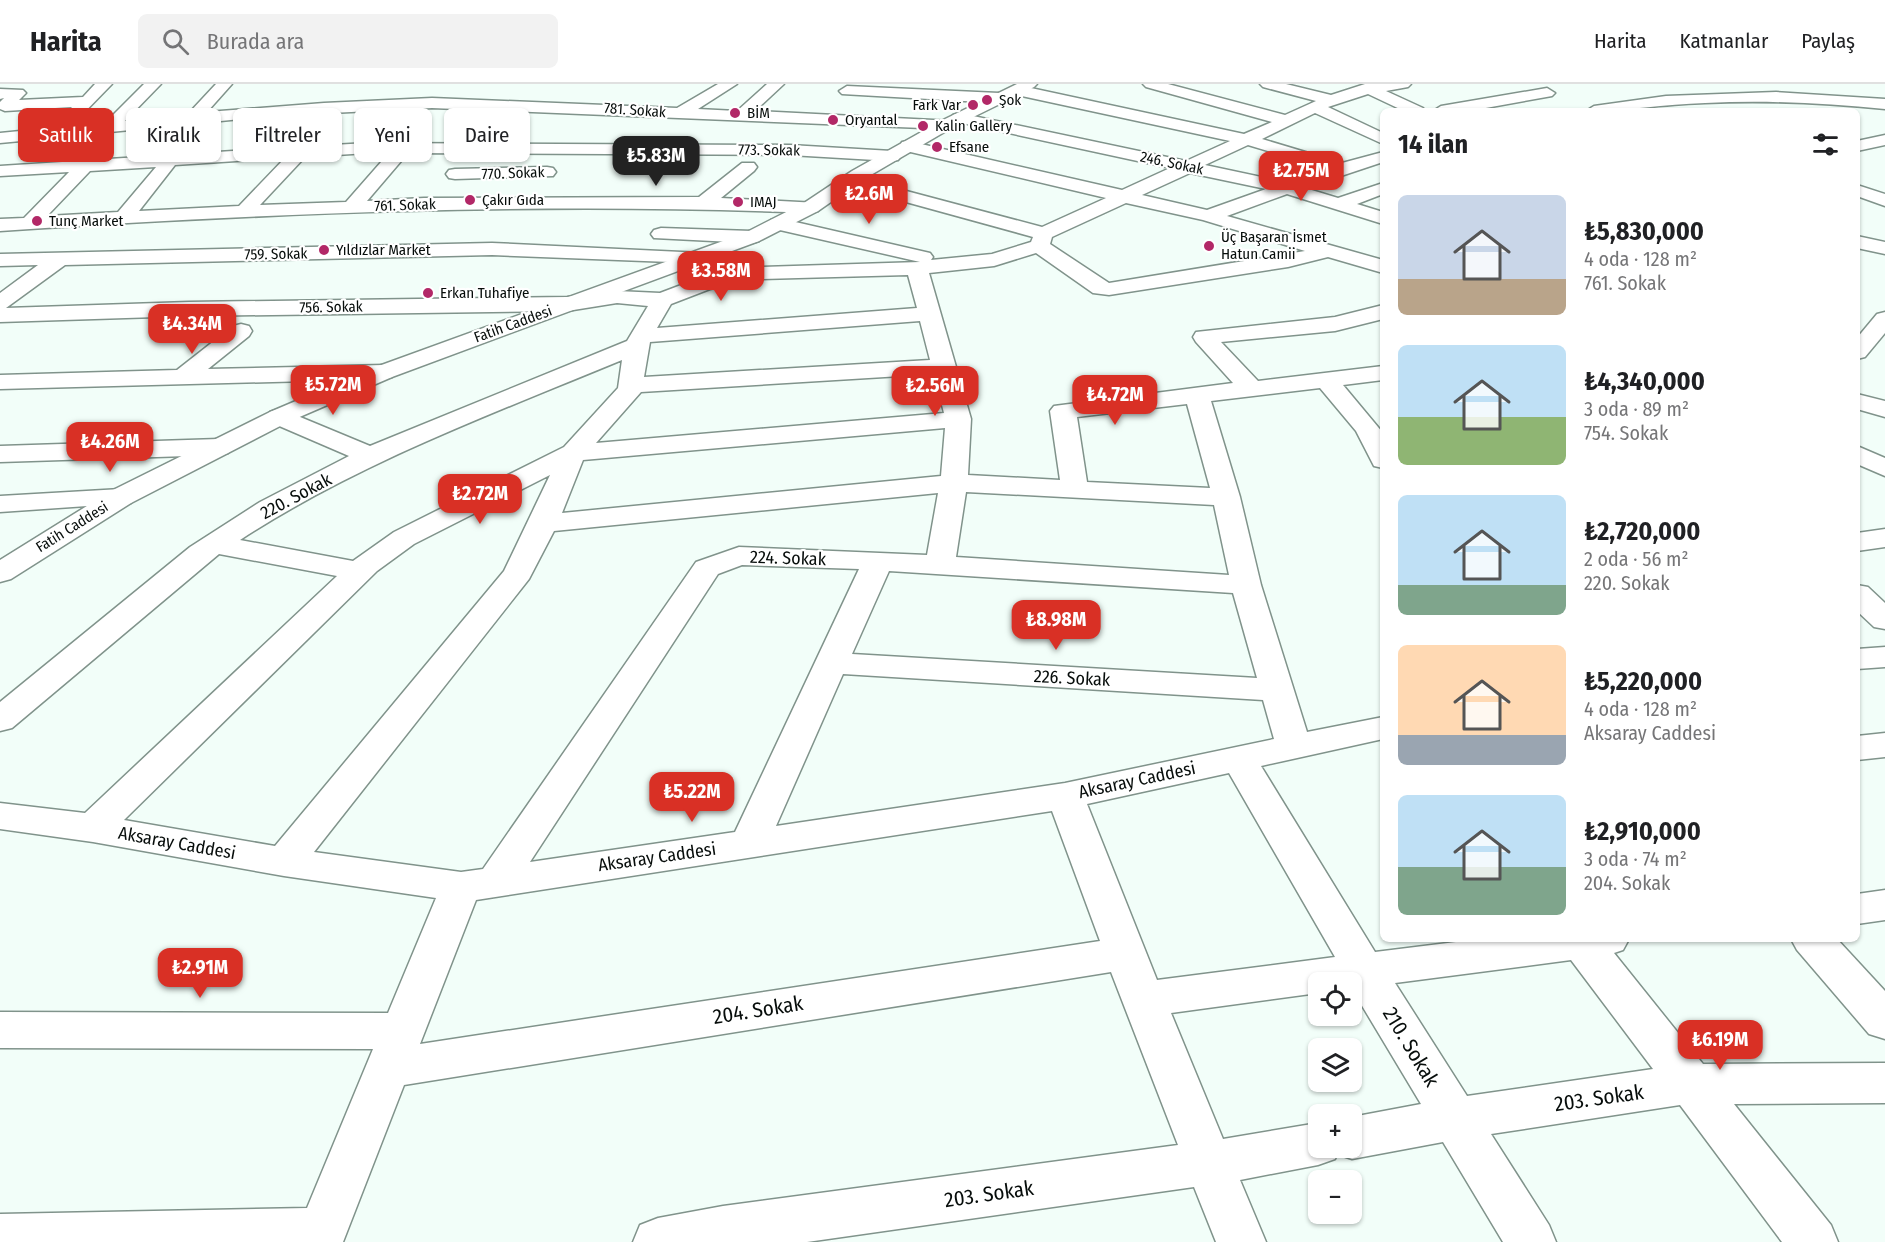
<!DOCTYPE html>
<html lang="tr">
<meta charset="utf-8">
<style>
body{margin:0;font-family:"Fira Sans Condensed",sans-serif;background:#f2f2f2;color:#202124;height:100vh;display:flex;flex-direction:column;font-size:22px;white-space:nowrap}
*{box-sizing:border-box;margin:0}
p{font-size:20px;color:#757577}
.icon{flex:none;width:33px;height:33px;fill:none;stroke:currentColor;stroke-width:2;stroke-linecap:round;stroke-linejoin:round}
.map{position:relative;flex:1;overflow:hidden}
.side{position:absolute;left:1380px;top:24px;width:480px;height:834px;display:flex;flex-direction:column;background:#fff;border-radius:9px;box-shadow:0 2px 4px #0004}
.side>*{flex:none}
.hud{position:absolute;left:18px;top:24px;width:570px;height:54px;display:flex;gap:12px}
.buttons{position:absolute;left:1308px;top:888px;display:grid;gap:12px}
.buttons a{display:grid;place-items:center;width:54px;height:54px;border-radius:9px;background:#fff;box-shadow:0 2px 4px #0004;font-size:30px}
.price{position:absolute;translate:-50% -51px;padding:0 14px;border-radius:12px;background:#d93025;color:#fff;font-size:20px;line-height:39px;filter:drop-shadow(0 2px 3px #0008)}
.price::after{content:'';position:absolute;left:50%;top:36px;width:18px;height:14px;margin-left:-9px;background:inherit;clip-path:polygon(0 0,100% 0,50% 100%)}
.price.selected{background:#222;color:#fff}
ul{padding:0;list-style:none}
li{display:flex;align-items:center;gap:18px;height:150px;padding:0 18px}
li span{display:grid;place-items:center;flex:none;width:168px;height:120px;border-radius:9px;color:#555}
li>.icon{margin-inline-start:auto}
span .icon{width:72px;height:72px;fill:#fffc;stroke-width:1}
li b{font-size:26px}
h2{display:flex;justify-content:space-between;align-items:center;height:72px;padding:0 18px;font-size:26px}
.pill{padding:0 21px;border-radius:9px;background:#fff;box-shadow:0 2px 4px #0004;font-size:21px;line-height:54px}
.pill.selected{background:#d93025;color:#fff}
header{display:flex;align-items:center;gap:36px;box-sizing:border-box;height:84px;padding:0 30px;background:#fff;border-bottom:2px solid #e0e0e0}
header strong{font-size:28px}
nav{display:flex;gap:33px;margin-inline-start:auto;font-size:21px}
.search{width:420px;height:54px;background:#f2f2f2;display:flex;align-items:center;gap:15px;box-sizing:border-box;padding:0 21px;border-radius:9px;color:#757577;font-size:22px}
.map>svg:first-child{display:block}
.lines{fill:none;stroke-linecap:round;stroke-linejoin:round}
.minor-casing{stroke:#80938b;stroke-width:3}
.major-casing{stroke:#80938b;stroke-width:3}
.minor{fill:#fff;fill-rule:evenodd}
.major{fill:#fff;fill-rule:evenodd}
.poi-dot{fill:#b22867;stroke:#fff;stroke-width:2}
.labels{text-anchor:middle;stroke-width:4.5;stroke-linejoin:round;paint-order:stroke}
.far-poi-label{font-size:15px;fill:#070d0b;stroke:#fff;text-anchor:start}
.far-street-label{font-size:15px;fill:#070d0b;stroke:#fff}
.street-label{font-size:18px;fill:#070d0b;stroke:#fff}
.near-street-label{font-size:21px;fill:#070d0b;stroke:#fff}
</style>
<header>
<strong>Harita</strong>
<div class="search"><svg class="icon" aria-label="search" viewBox="0 0 24 24"><circle cx="10" cy="10" r="6"/><path d="M15 15l6 6"/></svg>Burada ara</div>
<nav><a>Harita</a><a>Katmanlar</a><a>Paylaş</a></nav>
</header>
<div class="map">
<svg width="1885" height="1158" viewBox="0 0 1885 1158">
<rect width="100%" height="100%" fill="#f2fef9"/>
<g class="lines">
<defs>
<g id="minor">
<path d="M95,0H112L71,42L105,39L144,0H161L125,37L188,30L216,0H232L207,28L324,19L432,14L677,24L718,0H737L698,25L737,27L767,0H784L755,27L953,37L951,34L953,31L959,29L1186,77L1230,57L1017,11L1009,6L1017,1L1244,50L1272,38L1146,3L1143,0H1168L1285,31L1316,17L1263,3L1260,0H1286L1331,11L1365,0H1411L1408,3L1386,7L1423,24L1425,27H1404L1368,10L1328,23L1383,49V60L1315,29L1262,55L1342,79L1383,68V78L1305,104L1338,114L1383,99V110L1357,120L1383,128V140L1287,110L1227,132L1383,176V189L1328,173L1288,183L1109,211L1093,209L1036,169L994,182L929,189L971,335L968,391L1060,396L1050,327L1054,322L1233,299L1196,258L1193,253L1196,248L1335,233L1383,221V235L1335,247L1221,258L1258,297L1383,282V296L1343,301L1383,349V384L1374,382L1356,347L1320,304L1211,317L1240,413L1261,501L1307,648L1383,633V655L1261,682L1375,868L1480,855H1629L1623,866L1614,869L1703,980L1885,979V1019L1734,1020L1831,1141L1838,1158H1782L1680,1021L1491,1050L1549,1141L1556,1158H1503L1443,1058L1352,1075L1337,1070L1335,1075L1318,1081L1240,1096L1266,1158H1216L1194,1103L807,1158H633L640,1141L658,1134L723,1122L1178,1061L1111,888L404,1001L343,1158H0V1130L307,1124L373,965L0,964V928L388,929L436,814L284,792L93,758L0,745V719L85,729L337,492L219,470L12,644L0,647V618L190,463L260,418L349,372L270,338L266,333L270,328L279,325L288,328L370,362L627,257L648,222L617,219L567,227L189,232L0,238V209L38,181L0,182V170L492,159L703,169L706,173L703,177L696,179L492,171L65,181L6,224L189,218L567,213L617,207L660,209L697,195L760,183L920,178L771,144L768,140L771,136L778,134L930,169L933,173L931,176L992,170L1031,158L1033,153L844,101L841,97L844,93L850,92L1042,143L1106,114L902,66L900,62L902,58L908,57L1122,106L1170,84L953,37L955,40L953,43L947,45L432,24L270,32L60,53L50,59L42,55L0,59V49L50,44L72,23L5,27L0,25V18L4,14L0,15V5L23,6L26,9L19,16L83,13ZM1248,61L1324,84L1285,98L1205,81ZM1190,89L1266,105L1207,126L1142,111ZM1126,119L1203,136L1305,167L1109,199L1050,160L1052,153ZM908,191L917,224L657,244L671,220L710,205L760,195ZM920,237L930,276L644,293L650,258ZM622,276L618,304L564,363L394,448L353,477L240,456C358,379 492,330 622,276ZM934,290L944,329L596,359L641,308ZM1187,320L1210,404L1087,398L1077,333ZM945,344L941,392L562,429L583,376ZM550,391L504,487L275,762L124,736L377,487L414,460ZM966,408L1214,421L1229,491L956,473ZM938,409L927,471L739,463L696,478L483,785L461,788L314,768L529,495L554,447ZM742,481L859,485L735,748L530,778L718,490ZM889,487L1233,509L1257,594L852,570ZM843,590L1263,616L1274,655L1065,699L776,742ZM1229,689L1335,873L1157,896L1087,720ZM1052,727L1100,857L420,960L476,816ZM1571,876L1653,985L1467,1012L1395,899ZM1318,898H1352V905L1421,1020L1352,1033V1064H1318V1039L1223,1055L1171,929L1318,909Z"/>
<path d="M847,2L999,9L1007,14L999,19L842,10L839,7Z"/>
<path d="M1547,4L1555,9L1552,12L1469,27H1433L1441,22Z"/>
<path d="M1776,8L1885,15V25C1825,19 1766,16 1705,19C1665,20 1626,27 1586,27L1594,22L1666,12Z"/>
<path d="M1885,51V61L1857,67V57Z"/>
<path d="M308,55L314,56L316,60L315,62L368,59L790,61L892,67L898,68L901,72L898,76L892,77L790,71L408,69L367,117L424,114L699,113L742,79H754L757,83L754,87L721,114L818,119L820,123L818,127L811,129C540,118 270,129 0,147V135L24,134L69,88L0,92V82L295,63L302,56ZM368,69H389L346,118L260,121L305,73ZM285,74L239,122L139,127L175,81ZM156,83L118,128L47,132L90,87Z"/>
<path d="M547,83L553,84L556,88L553,92L455,95L449,94L446,90L449,86L455,85Z"/>
<path d="M1857,101L1885,110V122L1857,112Z"/>
<path d="M661,144L752,147L759,149L762,153L759,157L752,159L654,154L651,150L654,146Z"/>
<path d="M1857,152L1885,158V170L1857,164Z"/>
<path d="M1885,228V249L1865,273L1857,275V254L1877,230Z"/>
<path d="M241,240L249,242L252,247L249,252L208,285L384,281L392,283L396,288L392,293L384,295L0,305V291L177,286L233,242Z"/>
<path d="M1857,310L1885,317V333L1857,325Z"/>
<path d="M219,355L228,357L232,363L228,369L219,371L0,378V362Z"/>
<path d="M1857,362L1885,374V392L1857,380Z"/>
<path d="M121,405L131,407L135,413L131,419L0,428V412Z"/>
<path d="M1885,445V463L1857,467V449Z"/>
<path d="M1857,501L1868,503L1885,519V545L1874,543L1857,527Z"/>
<path d="M1885,563V583L1857,585V565Z"/>
<path d="M1885,649V673L1857,676V652Z"/>
<path d="M1885,806V836L1857,840V810Z"/>
<path d="M1791,855H1837L1885,907V955L1869,950L1797,866Z"/>
</g>
<path id="major" d="M1017,0H1037L1034,3L953,43L864,95L818,127L759,157L392,293L288,338L131,419L11,495L0,498V476L111,407L270,328L376,283L745,149L804,119L852,87L941,37Z"/>
</defs>
<use href="#minor" class="minor-casing"/>
<use href="#major" class="major-casing"/>
<use href="#minor" class="minor"/>
<use href="#major" class="major"/>
</g>
<g class="poi-dot">
<circle cx="987" cy="16" r="6"/>
<circle cx="973" cy="21" r="6"/>
<circle cx="735" cy="29" r="6"/>
<circle cx="833" cy="36" r="6"/>
<circle cx="923" cy="42" r="6"/>
<circle cx="937" cy="63" r="6"/>
<circle cx="470" cy="116" r="6"/>
<circle cx="738" cy="118" r="6"/>
<circle cx="37" cy="137" r="6"/>
<circle cx="1209" cy="162" r="6"/>
<circle cx="324" cy="166" r="6"/>
<circle cx="428" cy="209" r="6"/>
</g>
<g class="labels">
<g class="far-poi-label">
<text x="999" y="21">Şok</text>
<text x="961" y="26" text-anchor="end">Fark Var</text>
<text x="747" y="34">BİM</text>
<text x="845" y="41">Oryantal</text>
<text x="935" y="47">Kalin Gallery</text>
<text x="949" y="68">Efsane</text>
<text x="482" y="121">Çakır Gıda</text>
<text x="750" y="123">IMAJ</text>
<text x="49" y="142">Tunç Market</text>
<text x="1221" y="158">Üç Başaran İsmet<tspan x="1221" dy="17">Hatun Camii</tspan></text>
<text x="336" y="171">Yıldızlar Market</text>
<text x="440" y="214">Erkan Tuhafiye</text>
</g>
<g class="far-street-label">
<text transform="translate(635 26) rotate(4)" y="5">781. Sokak</text>
<text transform="translate(769 66) rotate(1)" y="5">773. Sokak</text>
<text transform="translate(1172 79) rotate(12)" y="5">246. Sokak</text>
<text transform="translate(513 89) rotate(-2)" y="5">770. Sokak</text>
<text transform="translate(405 121) rotate(-2)" y="5">761. Sokak</text>
<text transform="translate(276 170) rotate(-1)" y="5">759. Sokak</text>
<text transform="translate(331 223) rotate(-1)" y="5">756. Sokak</text>
<text transform="translate(513 240) rotate(-20)" y="5">Fatih Caddesi</text>
<text transform="translate(72 443) rotate(-32)" y="5">Fatih Caddesi</text>
</g>
<g class="street-label">
<text transform="translate(296 412) rotate(-28)" y="6">220. Sokak</text>
<text transform="translate(788 474) rotate(2)" y="6">224. Sokak</text>
<text transform="translate(1072 594) rotate(3)" y="6">226. Sokak</text>
<text transform="translate(1137 696) rotate(-12)" y="6">Aksaray Caddesi</text>
<text transform="translate(177 759) rotate(10)" y="6">Aksaray Caddesi</text>
<text transform="translate(657 773) rotate(-8)" y="6">Aksaray Caddesi</text>
</g>
<g class="near-street-label">
<text transform="translate(758 926) rotate(-9)" y="7">204. Sokak</text>
<text transform="translate(1411 963) rotate(59)" y="7">210. Sokak</text>
<text transform="translate(1599 1014) rotate(-8)" y="7">203. Sokak</text>
<text transform="translate(989 1110) rotate(-8)" y="7">203. Sokak</text>
</g>
</g>
</svg>
<div class="buttons">
<a><svg class="icon" aria-label="locate" viewBox="0 0 24 24"><circle cx="12" cy="12" r="6"/><path d="M12 2v4M12 18v4M2 12h4M18 12h4"/></svg></a>
<a><svg class="icon" aria-label="layers" viewBox="0 0 24 24"><path d="M12 4l9 5-9 5-9-5zM3 14l9 5 9-5"/></svg></a>
<a>+</a>
<a>−</a>
</div>
<b class="price selected" style="left:656px;top:103px">₺5.83M</b>
<b class="price" style="left:1301px;top:118px">₺2.75M</b>
<b class="price" style="left:869px;top:141px">₺2.6M</b>
<b class="price" style="left:721px;top:218px">₺3.58M</b>
<b class="price" style="left:192px;top:271px">₺4.34M</b>
<b class="price" style="left:333px;top:332px">₺5.72M</b>
<b class="price" style="left:935px;top:333px">₺2.56M</b>
<b class="price" style="left:1115px;top:342px">₺4.72M</b>
<b class="price" style="left:110px;top:389px">₺4.26M</b>
<b class="price" style="left:480px;top:441px">₺2.72M</b>
<b class="price" style="left:1056px;top:567px">₺8.98M</b>
<b class="price" style="left:692px;top:739px">₺5.22M</b>
<b class="price" style="left:200px;top:915px">₺2.91M</b>
<b class="price" style="left:1720px;top:987px">₺6.19M</b>
<div class="hud">
<a class="pill selected">Satılık</a>
<a class="pill">Kiralık</a>
<a class="pill">Filtreler</a>
<a class="pill">Yeni</a>
<a class="pill">Daire</a>
</div>
<section class="side">
<h2>14 ilan<svg class="icon" aria-label="filters" viewBox="0 0 24 24"><path d="M4 7h16M4 17h16"/><circle cx="9" cy="7" r="2"/><circle cx="15" cy="17" r="2"/></svg></h2>
<ul>
<li><span style="background:linear-gradient(#c9d6e8 70%,#b9a48a 0)"><svg class="icon" aria-label="home" viewBox="0 0 24 24"><path d="M3 11l9-7 9 7M6 9v11h12V9"/></svg></span><div><b>₺5,830,000</b><p>4 oda · 128 m²</p><p>761. Sokak</p></div></li>
<li><span style="background:linear-gradient(#bfe0f5 60%,#8fb573 0)"><svg class="icon" aria-label="home" viewBox="0 0 24 24"><path d="M3 11l9-7 9 7M6 9v11h12V9"/></svg></span><div><b>₺4,340,000</b><p>3 oda · 89 m²</p><p>754. Sokak</p></div></li>
<li><span style="background:linear-gradient(#bfe0f5 75%,#7fa58c 0)"><svg class="icon" aria-label="home" viewBox="0 0 24 24"><path d="M3 11l9-7 9 7M6 9v11h12V9"/></svg></span><div><b>₺2,720,000</b><p>2 oda · 56 m²</p><p>220. Sokak</p></div></li>
<li><span style="background:linear-gradient(#ffd9b3 75%,#9aa5b1 0)"><svg class="icon" aria-label="home" viewBox="0 0 24 24"><path d="M3 11l9-7 9 7M6 9v11h12V9"/></svg></span><div><b>₺5,220,000</b><p>4 oda · 128 m²</p><p>Aksaray Caddesi</p></div></li>
<li><span style="background:linear-gradient(#bfe0f5 60%,#7fa58c 0)"><svg class="icon" aria-label="home" viewBox="0 0 24 24"><path d="M3 11l9-7 9 7M6 9v11h12V9"/></svg></span><div><b>₺2,910,000</b><p>3 oda · 74 m²</p><p>204. Sokak</p></div></li>
</ul>
</section>
</div>
